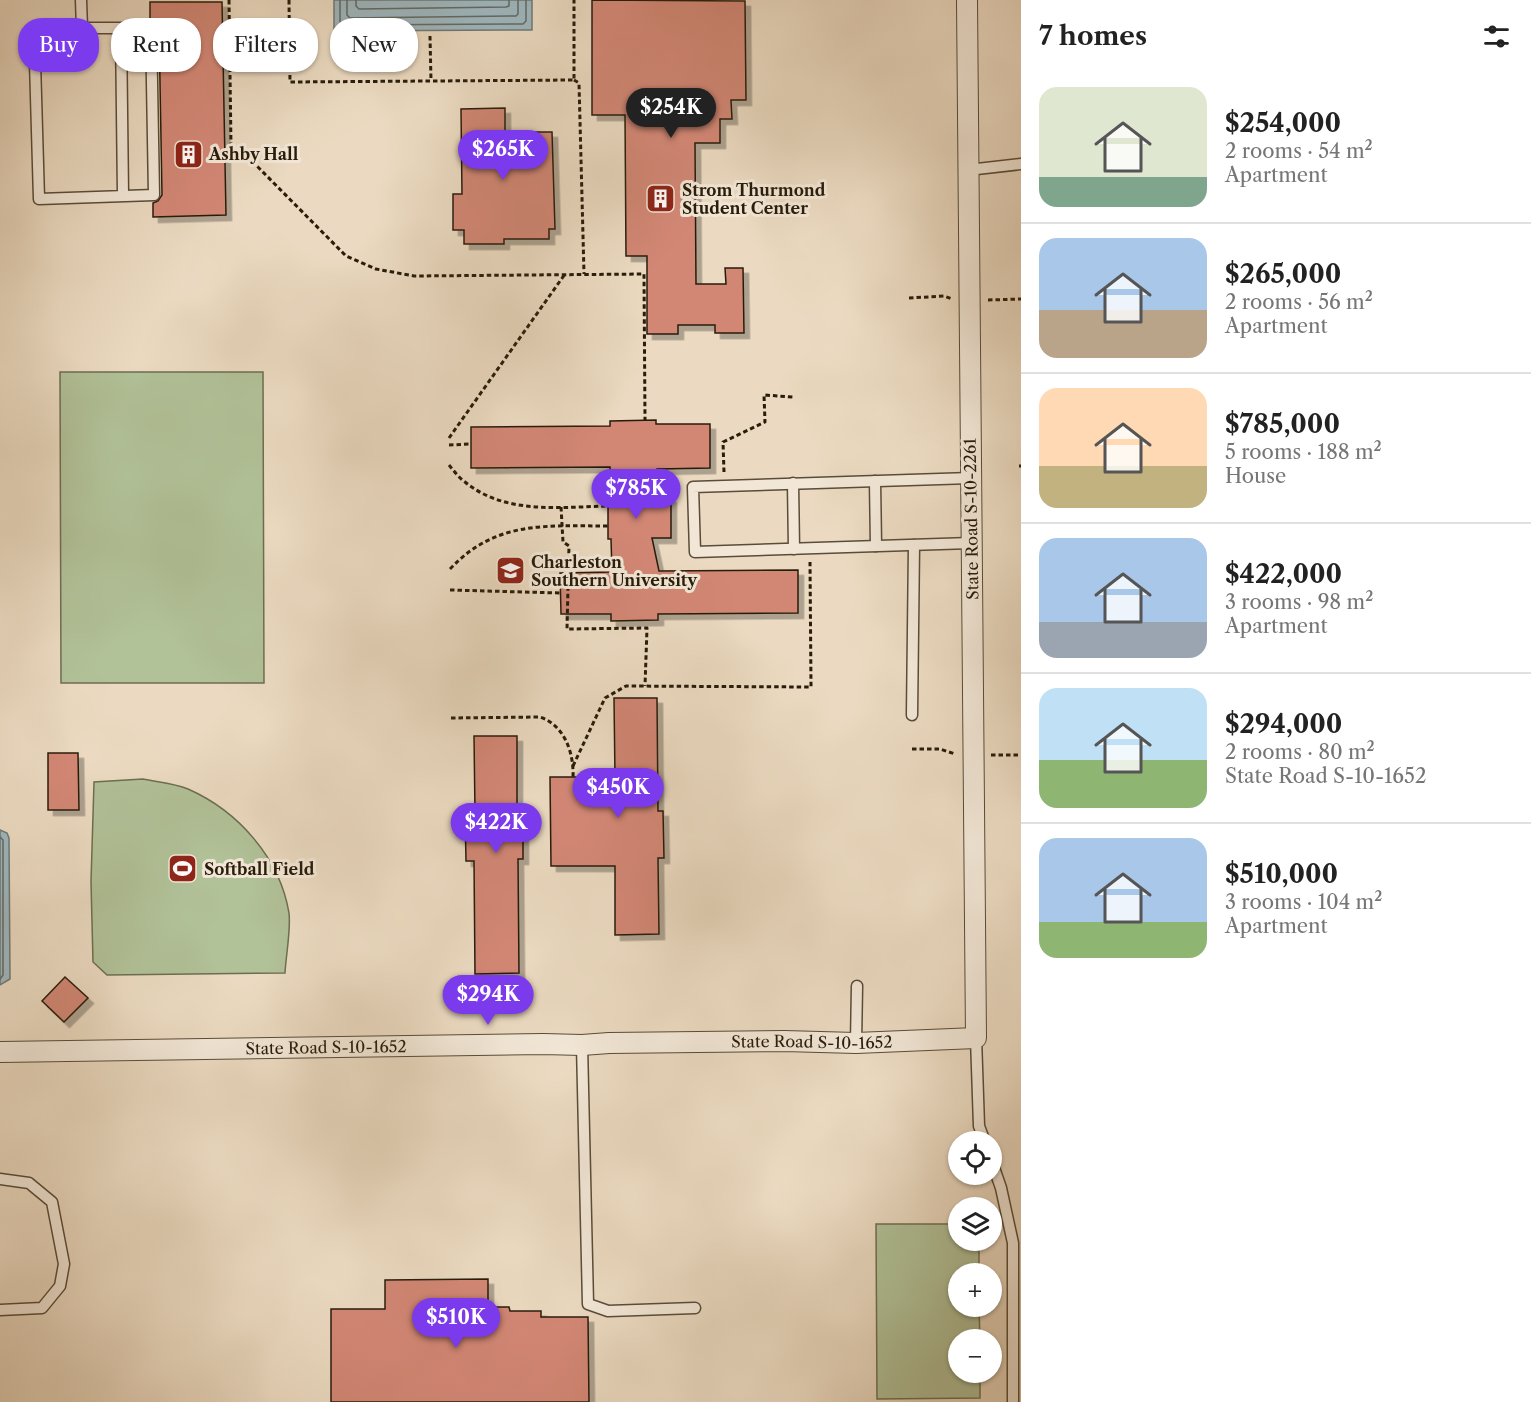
<!DOCTYPE html>
<meta charset="utf-8">
<style>
body{margin:0;font-family:"Libre Caslon Text",serif;background:#f6f6f6;color:#222;height:100vh;display:flex;flex-direction:column;font-size:22px;white-space:nowrap}
*{box-sizing:border-box;margin:0}
p{font-size:20px;color:#767676}
.icon{flex:none;width:33px;height:33px;fill:none;stroke:currentColor;stroke-width:2;stroke-linecap:round;stroke-linejoin:round}
.map{position:relative;flex:1;overflow:hidden}
.details{display:flex;flex-direction:column;background:#fff;width:510px}
.details>*{flex:none}
.top-card{position:absolute;left:18px;top:18px;width:570px;height:54px;display:flex;gap:12px}
.tools{position:absolute;left:948px;top:1131px;display:grid;gap:12px}
.tools a{display:grid;place-items:center;width:54px;height:54px;border-radius:50%;background:#fff;box-shadow:0 2px 4px #0004;font-size:30px}
.price{position:absolute;translate:-50% -51px;padding:0 14px;border-radius:21px;background:#7c3aed;color:#fff;font-size:20px;line-height:39px;filter:drop-shadow(0 2px 3px #0008)}
.price::after{content:'';position:absolute;left:50%;top:36px;width:18px;height:14px;margin-left:-9px;background:inherit;clip-path:polygon(0 0,100% 0,50% 100%)}
.price.on{background:#222;color:#fff}
ul{padding:0;list-style:none}
li{display:flex;align-items:center;gap:18px;height:150px;padding:0 18px}
li+li{border-top:2px solid #e0e0e0}
li span{display:grid;place-items:center;flex:none;width:168px;height:120px;border-radius:18px;color:#555}
li>.icon{margin-inline-start:auto}
span .icon{width:72px;height:72px;fill:#fffc;stroke-width:1}
li b{font-size:26px}
h2{display:flex;justify-content:space-between;align-items:center;height:72px;padding:0 18px;font-size:26px}
.chip{padding:0 21px;border-radius:24px;background:#fff;box-shadow:0 2px 4px #0004;font-size:21px;line-height:54px}
.chip.on{background:#7c3aed;color:#fff}
main{display:flex;flex:1;min-height:0}
.map>svg:first-child{display:block}
.green{fill:#b1c198;stroke:#6c6e51;stroke-width:1.5}
.water{fill:#9eb7bf;stroke:#6f7977;stroke-width:1.5}
.lines{fill:none;stroke-linecap:round;stroke-linejoin:round}
.shore{stroke:#636a64;stroke-width:1.5}
.building{fill:#d28775;stroke:#281c0a;stroke-width:1.5;filter:url(#shadow)}
.service-casing{stroke:#594c38;stroke-width:13}
.minor-casing{stroke:#594c38;stroke-width:22}
.path{stroke:#281c0a;stroke-width:3;stroke-dasharray:4.5 3;stroke-linecap:butt}
.service{stroke:#f2e7d7;stroke-width:10}
.minor{stroke:#f2e7d7;stroke-width:20}
.labels{text-anchor:middle;stroke-width:6;stroke-linejoin:round;paint-order:stroke}
.poi-label{font-size:16px;font-weight:bold;fill:#281c0a;stroke:#f2e7d7;text-anchor:start}
.street-label{font-size:16px;fill:#281c0a;stroke:#f2e7d7}
</style>
<main>
<div class="map">
<svg width="1021" height="1402" viewBox="0 0 1021 1402">
<defs>
<filter id="shadow"><feDropShadow dx="5.5" dy="5.5" stdDeviation="0" flood-color="#0004"/></filter>
</defs>
<rect width="100%" height="100%" fill="#ebdac1"/>
<filter id="stains"><feTurbulence type="fractalNoise" baseFrequency=".00333" numOctaves="4"/><feColorMatrix values="0 0 0 0 .2 0 0 0 0 .09 0 0 0 0 .02 0 0 0 .5 -.17"/></filter>
<radialGradient id="worn" r=".72"><stop offset=".6" stop-color="#630" stop-opacity="0"/><stop offset="1" stop-color="#630" stop-opacity=".3"/></radialGradient>
<g class="green">
<path d="M60,372H263L264,683H61Z"/>
<path d="M143,779C157,782 174,783 188,789C238,811 280,858 289,913C291,929 286,955 285,973L107,975L93,962L91,882L94,782Z"/>
<path d="M876,1224H958V1240L979,1241V1273L958,1274V1306L979,1307L980,1339L958,1340V1372L980,1373V1398L877,1399Z"/>
</g>
<g class="water">
<path d="M334,0H532V30L334,31Z"/>
<path d="M0,830L7,833L9,838L10,979L0,985Z"/>
</g>
<g class="lines">
<g class="shore">
<path d="M340,0V22L343,25L523,24L526,21V0"/>
<path d="M347,0V15L350,18L516,16L518,14V0"/>
<path d="M356,0V6L359,9L506,7L509,6V0"/>
<path d="M0,837L3,840V975L0,979"/>
</g>
</g>
<g class="building">
<path d="M592,0L745,1L746,100H731L732,119H720V143H695L696,284H726L725,268H743L744,333H715V325H678V334H647V256H626L625,115H592Z"/>
<path d="M150,2H222L226,215L153,217V203L158,201L162,195L159,27L155,21L150,20Z"/>
<path d="M505,108V132H552L555,229H549V239H504V244H464V230H453V194H462L461,109Z"/>
<path d="M656,420V424H710V468L657,469L649,497H671V538H652L659,571L798,570V613L658,614V620L611,621V614H561L560,573L612,572L611,539H608V497H611L610,467L471,468V427L610,426V421Z"/>
<path d="M614,698H657L658,811H663L664,858H658L659,934L615,935V866H551L550,777H615Z"/>
<path d="M474,736H517V813H523V859H518L519,973L475,974L474,861H466L465,813H475Z"/>
<path d="M48,753H78L79,810H48Z"/>
<path d="M65,977L88,998L64,1022L42,1001Z"/>
<path d="M488,1279V1307H509L510,1311H541V1317H588L589,1402H331V1309H385V1280Z"/>
</g>
<g class="lines">
<defs>
<g id="service">
<path d="M81,0L82,28"/>
<path d="M121,28L151,27L154,195L39,199L34,28H121L123,196"/>
<path d="M968,170L1021,164"/>
<path d="M971,478L693,487L695,552L971,543"/>
<path d="M875,481L876,546"/>
<path d="M793,483L794,549"/>
<path d="M912,715L914,545"/>
<path d="M976,1038L979,1126L985,1142"/>
<path d="M856,1043L857,986"/>
<path d="M582,1045L588,1304L608,1311L695,1308"/>
<path d="M992,1162L1001,1188L1013,1243V1402"/>
<path d="M0,1179L29,1183L52,1202L64,1264L60,1286L42,1308L0,1310"/>
</g>
<g id="minor">
<path id="s1" d="M0,1052L543,1044L582,1045L609,1043L784,1041L856,1043L976,1038L967,0"/>
</g>
</defs>
<use href="#service" class="service-casing"/>
<use href="#minor" class="minor-casing"/>
<g class="path">
<path d="M229,0L231,147L252,161L346,256L376,269L414,276L644,274L645,420"/>
<path d="M289,0L290,82L574,80V0"/>
<path d="M430,36L431,81"/>
<path d="M574,80L579,83L584,274"/>
<path d="M909,298L944,296L952,299"/>
<path d="M988,300L1021,299"/>
<path d="M449,438L565,274"/>
<path d="M449,445L471,444"/>
<path d="M449,465C454,471 459,478 465,482C505,515 561,507 608,506"/>
<path d="M1019,466H1021"/>
<path d="M724,472L723,442L765,422L764,395L793,397"/>
<path d="M561,507L563,542L569,546L567,629L647,628L645,686"/>
<path d="M450,569C496,520 546,526 608,526"/>
<path d="M450,590L560,593"/>
<path d="M451,718L540,717C564,725 574,752 573,777"/>
<path d="M912,749H940L955,754"/>
<path d="M991,755H1021"/>
<path d="M573,766L605,698L626,686L811,687L810,562"/>
</g>
<use href="#service" class="service"/>
<use href="#minor" class="minor"/>
</g>
<defs>
<symbol id="building-square" viewBox="-11 -11 22 22"><rect x="-9" y="-9" width="18" height="18" rx="4" fill="#8f2418" stroke="#f2e7d7"/><path d="M-4-6H4V6H1V3H-1V6H-4ZM-2.5-4.3h1.7v1.8h-1.7ZM.8-4.3h1.7v1.8H.8ZM-2.5-1h1.7V.8h-1.7ZM.8-1h1.7V.8H.8Z" fill="#fff"/></symbol>
<symbol id="university-square" viewBox="-11 -11 22 22"><rect x="-9" y="-9" width="18" height="18" rx="4" fill="#8f2418" stroke="#f2e7d7"/><path d="M0-5L7-2L0 1L-7-2ZM-4 1L0 2.5L4 1V4Q0 6-4 4Z" fill="#fff"/></symbol>
<symbol id="stadium-square" viewBox="-11 -11 22 22"><rect x="-9" y="-9" width="18" height="18" rx="4" fill="#8f2418" stroke="#f2e7d7"/><path d="M0-5a6.5 5 0 1 0 0 10a6.5 5 0 1 0 0-10ZM-3.5-1.8h7v3.6h-7Z" fill="#fff"/></symbol>
</defs>
<g fill-rule="evenodd">
<use href="#building-square" x="172" y="138" width="33" height="33"/>
<use href="#building-square" x="644" y="182" width="33" height="33"/>
<use href="#university-square" x="494" y="554" width="33" height="33"/>
<use href="#stadium-square" x="166" y="852" width="33" height="33"/>
</g>
<g class="labels">
<g class="poi-label">
<text x="209" y="160">Ashby Hall</text>
<text x="682" y="196">Strom Thurmond<tspan x="682" dy="18">Student Center</tspan></text>
<text x="531" y="568">Charleston<tspan x="531" dy="18">Southern University</tspan></text>
<text x="204" y="875">Softball Field</text>
</g>
<g class="street-label">
<text transform="translate(971 519) rotate(-91)" y="6">State Road S-10-2261</text>
<text dy="6" stroke="none"><textPath href="#s1" startOffset="812">State Road S-10-1652</textPath></text>
<text dy="6" stroke="none"><textPath href="#s1" startOffset="326">State Road S-10-1652</textPath></text>
</g>
</g>
<rect width="100%" height="100%" filter="url(#stains)"/>
<rect width="100%" height="100%" fill="url(#worn)"/>
</svg>
<div class="tools">
<a><svg class="icon" aria-label="locate" viewBox="0 0 24 24"><circle cx="12" cy="12" r="6"/><path d="M12 2v4M12 18v4M2 12h4M18 12h4"/></svg></a>
<a><svg class="icon" aria-label="layers" viewBox="0 0 24 24"><path d="M12 4l9 5-9 5-9-5zM3 14l9 5 9-5"/></svg></a>
<a>+</a>
<a>−</a>
</div>
<b class="price on" style="left:671px;top:139px">$254K</b>
<b class="price" style="left:503px;top:181px">$265K</b>
<b class="price" style="left:636px;top:520px">$785K</b>
<b class="price" style="left:618px;top:819px">$450K</b>
<b class="price" style="left:496px;top:854px">$422K</b>
<b class="price" style="left:488px;top:1026px">$294K</b>
<b class="price" style="left:456px;top:1349px">$510K</b>
<div class="top-card">
<a class="chip on">Buy</a>
<a class="chip">Rent</a>
<a class="chip">Filters</a>
<a class="chip">New</a>
</div>
</div>
<section class="details">
<h2>7 homes<svg class="icon" aria-label="filters" viewBox="0 0 24 24"><path d="M4 7h16M4 17h16"/><circle cx="9" cy="7" r="2"/><circle cx="15" cy="17" r="2"/></svg></h2>
<ul>
<li><span style="background:linear-gradient(#dfe7d0 75%,#7fa58c 0)"><svg class="icon" aria-label="home" viewBox="0 0 24 24"><path d="M3 11l9-7 9 7M6 9v11h12V9"/></svg></span><div><b>$254,000</b><p>2 rooms · 54 m²</p><p>Apartment</p></div></li>
<li><span style="background:linear-gradient(#a9c7e8 60%,#b9a48a 0)"><svg class="icon" aria-label="home" viewBox="0 0 24 24"><path d="M3 11l9-7 9 7M6 9v11h12V9"/></svg></span><div><b>$265,000</b><p>2 rooms · 56 m²</p><p>Apartment</p></div></li>
<li><span style="background:linear-gradient(#ffd9b3 65%,#c2b280 0)"><svg class="icon" aria-label="home" viewBox="0 0 24 24"><path d="M3 11l9-7 9 7M6 9v11h12V9"/></svg></span><div><b>$785,000</b><p>5 rooms · 188 m²</p><p>House</p></div></li>
<li><span style="background:linear-gradient(#a9c7e8 70%,#9aa5b1 0)"><svg class="icon" aria-label="home" viewBox="0 0 24 24"><path d="M3 11l9-7 9 7M6 9v11h12V9"/></svg></span><div><b>$422,000</b><p>3 rooms · 98 m²</p><p>Apartment</p></div></li>
<li><span style="background:linear-gradient(#bfe0f5 60%,#8fb573 0)"><svg class="icon" aria-label="home" viewBox="0 0 24 24"><path d="M3 11l9-7 9 7M6 9v11h12V9"/></svg></span><div><b>$294,000</b><p>2 rooms · 80 m²</p><p>State Road S-10-1652</p></div></li>
<li><span style="background:linear-gradient(#a9c7e8 70%,#8fb573 0)"><svg class="icon" aria-label="home" viewBox="0 0 24 24"><path d="M3 11l9-7 9 7M6 9v11h12V9"/></svg></span><div><b>$510,000</b><p>3 rooms · 104 m²</p><p>Apartment</p></div></li>
</ul>
</section>
</main>
